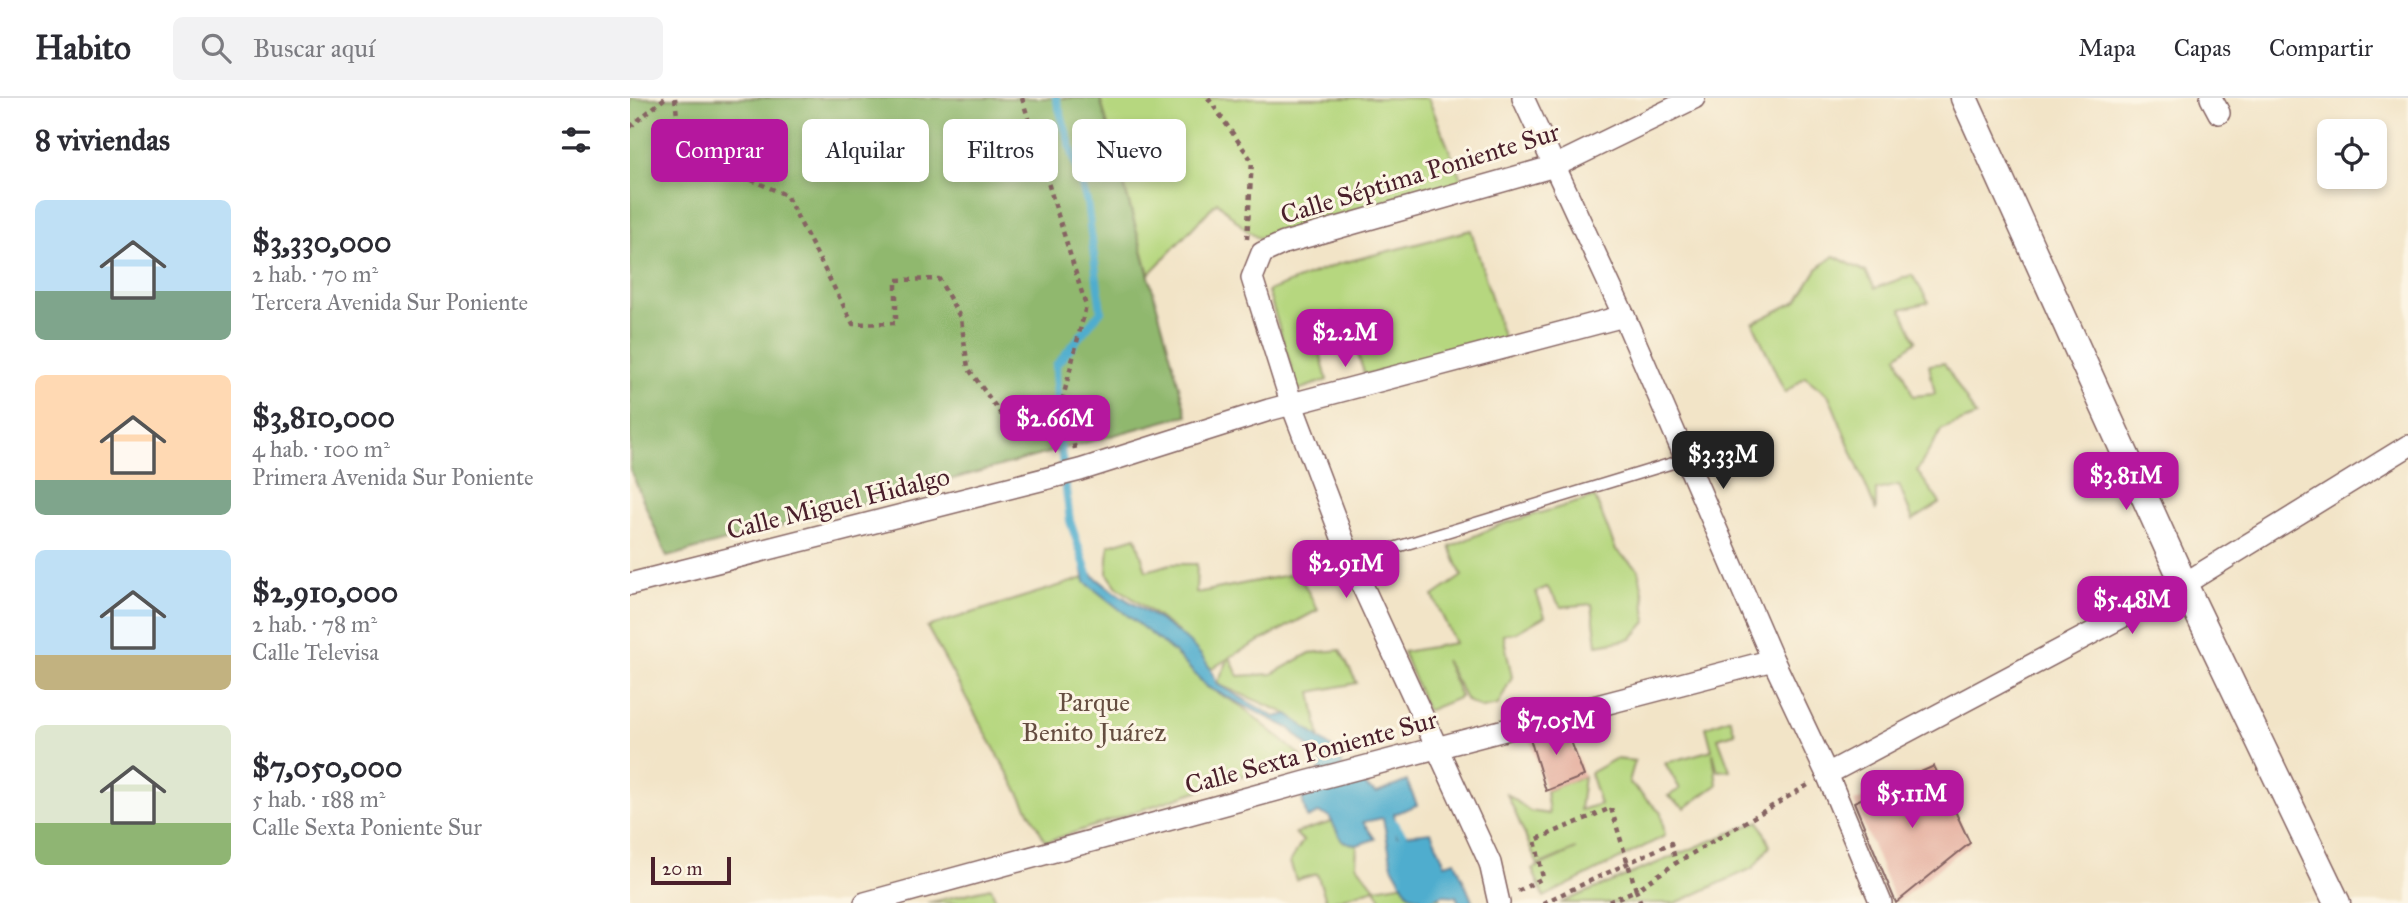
<!DOCTYPE html>
<html lang="es">
<meta charset="utf-8">
<style>
body{margin:0;font-family:"IM FELL Great Primer",serif;background:#f2f2f3;color:#2b2b33;height:100vh;display:flex;flex-direction:column;font-size:26px;white-space:nowrap}
*{box-sizing:border-box;margin:0}
p{font-size:23px;color:#7c7c81}
.icon{flex:none;width:38px;height:38px;fill:none;stroke:currentColor;stroke-width:2;stroke-linecap:round;stroke-linejoin:round}
.map{position:relative;flex:1;overflow:hidden}
.drawer{display:flex;flex-direction:column;background:#fff;width:630px}
.drawer>*{flex:none}
.banner{position:absolute;left:21px;top:21px;width:665px;height:63px;display:flex;gap:14px}
.tools{position:absolute;left:1687px;top:21px;display:grid;gap:14px}
.tools a{display:grid;place-items:center;width:70px;height:70px;border-radius:10px;background:#fff;box-shadow:0 4px 10px #0003;font-size:35px}
.scale{position:absolute;left:21px;bottom:18px;width:80px;box-sizing:border-box;padding-left:7px;border:4px solid #4a1f2b;border-top:0;font-size:19px;line-height:24px;white-space:nowrap;color:#4a1f2b;-webkit-text-stroke:5px #fcf5e5;paint-order:stroke}
.price{position:absolute;translate:-50% -60px;padding:0 16px;border-radius:14px;background:#b5179e;color:#fff;font-size:23px;line-height:46px;filter:drop-shadow(0 2px 4px #0008)}
.price::after{content:'';position:absolute;left:50%;top:42px;width:21px;height:16px;margin-left:-10px;background:inherit;clip-path:polygon(0 0,100% 0,50% 100%)}
.price.selected{background:#222;color:#fff}
ul{padding:0;list-style:none}
li{display:flex;align-items:center;gap:21px;height:175px;padding:0 35px}
li span{display:grid;place-items:center;flex:none;width:196px;height:140px;border-radius:10px;color:#555}
li>.icon{margin-inline-start:auto}
span .icon{width:84px;height:84px;fill:#fffc;stroke-width:1}
li b{font-size:30px}
h2{display:flex;justify-content:space-between;align-items:center;height:84px;padding:0 35px;font-size:30px}
.tag{padding:0 24px;border-radius:10px;background:#fff;box-shadow:0 4px 10px #0003;font-size:24px;line-height:63px}
.tag.selected{background:#b5179e;color:#fff}
header{display:flex;align-items:center;gap:42px;box-sizing:border-box;height:98px;padding:0 35px;background:#fff;border-bottom:2px solid #e1e1e2}
header strong{font-size:33px}
nav{display:flex;gap:38px;margin-inline-start:auto;font-size:24px}
.search{width:490px;height:63px;background:#f2f2f3;display:flex;align-items:center;gap:18px;box-sizing:border-box;padding:0 24px;border-radius:10px;color:#7c7c81;font-size:26px}
main{display:flex;flex:1;min-height:0}
.map>svg:first-child{display:block}
.green{fill:#b6d77f;stroke:#807b55;stroke-width:2}
.forest{fill:#90b86e;stroke:#6d6c4c;stroke-width:2}
.water{fill:#4fadce;stroke:#4c667c;stroke-width:2}
.lines{fill:none;stroke-linecap:round;stroke-linejoin:round}
.stream{stroke:#4fadce;stroke-width:8}
.building{fill:#e3a898}
.service-casing{stroke:#856462;stroke-width:13}
.minor-casing{stroke:#856462;stroke-width:24}
.tertiary-casing{stroke:#856462;stroke-width:29}
.path{stroke:#856462;stroke-width:4.5;stroke-dasharray:5 5;stroke-linecap:butt}
.service{stroke:#fff;stroke-width:10}
.minor{stroke:#fff;stroke-width:21}
.tertiary{stroke:#fff;stroke-width:26}
.labels{text-anchor:middle;stroke-width:6;stroke-linejoin:round;paint-order:stroke}
.street-label{font-size:26px;fill:#4a1f2b;stroke:#fcf5e5}
.park-label{font-size:26px;fill:#654d40;stroke:#fcf5e5}
</style>
<header>
<strong>Habito</strong>
<div class="search"><svg class="icon" aria-label="search" viewBox="0 0 24 24"><circle cx="10" cy="10" r="6"/><path d="M15 15l6 6"/></svg>Buscar aquí</div>
<nav><a>Mapa</a><a>Capas</a><a>Compartir</a></nav>
</header>
<main>
<section class="drawer">
<h2>8 viviendas<svg class="icon" aria-label="filters" viewBox="0 0 24 24"><path d="M4 7h16M4 17h16"/><circle cx="9" cy="7" r="2"/><circle cx="15" cy="17" r="2"/></svg></h2>
<ul>
<li><span style="background:linear-gradient(#bfe0f5 65%,#7fa58c 0)"><svg class="icon" aria-label="home" viewBox="0 0 24 24"><path d="M3 11l9-7 9 7M6 9v11h12V9"/></svg></span><div><b>$3,330,000</b><p>2 hab. · 70 m²</p><p>Tercera Avenida Sur Poniente</p></div></li>
<li><span style="background:linear-gradient(#ffd9b3 75%,#7fa58c 0)"><svg class="icon" aria-label="home" viewBox="0 0 24 24"><path d="M3 11l9-7 9 7M6 9v11h12V9"/></svg></span><div><b>$3,810,000</b><p>4 hab. · 100 m²</p><p>Primera Avenida Sur Poniente</p></div></li>
<li><span style="background:linear-gradient(#bfe0f5 75%,#c2b280 0)"><svg class="icon" aria-label="home" viewBox="0 0 24 24"><path d="M3 11l9-7 9 7M6 9v11h12V9"/></svg></span><div><b>$2,910,000</b><p>2 hab. · 78 m²</p><p>Calle Televisa</p></div></li>
<li><span style="background:linear-gradient(#dfe7d0 70%,#8fb573 0)"><svg class="icon" aria-label="home" viewBox="0 0 24 24"><path d="M3 11l9-7 9 7M6 9v11h12V9"/></svg></span><div><b>$7,050,000</b><p>5 hab. · 188 m²</p><p>Calle Sexta Poniente Sur</p></div></li>
</ul>
</section>
<div class="map">
<svg width="1778" height="805" viewBox="0 0 1778 805">
<rect width="100%" height="100%" fill="#fcf5e5"/>
<filter id="ink" filterUnits="userSpaceOnUse"><feTurbulence type="fractalNoise" baseFrequency=".0143" numOctaves="2"/><feDisplacementMap in="SourceGraphic" scale="14" xChannelSelector="R" yChannelSelector="G"/><feConvolveMatrix kernelMatrix="1 2 1 2 8 2 1 2 1" color-interpolation-filters="sRGB"/></filter>
<filter id="wash" filterUnits="userSpaceOnUse"><feTurbulence type="fractalNoise" baseFrequency=".00686" numOctaves="4" result="noise"/><feDisplacementMap in="SourceGraphic" scale="28" xChannelSelector="R" yChannelSelector="G"/><feGaussianBlur stdDeviation="1.57" result="paint"/><feColorMatrix in="noise" values="0 0 0 0 0 0 0 0 0 0 0 0 0 0 0 0 0 1.4 0 .05"/><feComposite in="paint" operator="in"/></filter>
<g filter="url(#wash)">
<rect width="100%" height="100%" fill="#f2e4c7"/>
<g class="green">
<path d="M470,0H798L833,85L628,140L616,132L587,104L519,176Z"/>
<path d="M841,132L874,242L735,277L713,215L683,226L697,282L668,292L638,193L708,166Z"/>
<path d="M1204,158L1236,174L1245,190L1282,177L1299,204L1271,211L1286,243L1267,258L1283,298L1305,296L1299,267L1314,265L1346,318L1312,331L1287,373L1310,405L1283,422L1269,387L1246,392V413L1199,298L1175,279L1155,295L1123,225L1167,203L1187,171Z"/>
<path d="M965,399L986,452L1008,471L1014,498L1016,524L1001,541L967,547L962,506L931,509L917,489L906,494L915,518L885,535L873,536L882,579L868,607L852,610L837,603L815,562L831,599L797,613L773,554L825,545L803,498L832,478L820,449L869,427Z"/>
<path d="M506,439L516,473L541,466H567L566,495L668,475L688,512L600,559L608,578L642,576L680,555L710,552L727,585L681,594L690,641L658,616L587,586L599,560L581,571L547,533L487,489L477,475L479,447Z"/>
<path d="M457,479L545,555L577,589L611,608L671,658L416,744L297,529Z"/>
<path d="M1100,620L1105,635L1088,640L1100,672L1088,673L1083,655L1087,687L1055,710L1038,698L1050,691L1035,665L1082,652L1076,629Z"/>
<path d="M985,661L1005,663L999,684L1031,715L1035,738L914,799L902,771L946,751L908,767L877,696L900,713L919,716L916,693L954,678L950,712L970,706L960,675Z"/>
<path d="M1129,723L1140,748L1123,770L1046,805H930Z"/>
<path d="M702,724L712,743L727,747L726,766L745,790L807,780L811,805H753L745,790L697,805L687,776L666,782L660,764L673,743L665,735Z"/>
<path d="M361,790L367,805H297Z"/>
</g>
<path class="forest" d="M0,0H470L557,317L37,459L0,371Z"/>
<path class="water" d="M452,466C491,511 566,525 587,586L645,619L658,616L708,655L715,676H727L738,690L747,695L777,683L787,707L764,716L767,738L801,734L815,766L825,763L843,805H829L826,798L813,797L799,803L778,796L762,768L753,720L733,724L745,741L727,747L712,743L699,718L688,715L677,720L672,700L678,688L687,681L692,661L659,630L577,589L545,555L455,484Z"/>
<g class="lines">
<g class="stream">
<path d="M426,0L457,104L471,213L426,267L427,320L440,423L459,479"/>
<path d="M760,721L778,744"/>
</g>
</g>
<g id="blocks">
<g class="building">
<path d="M935,627L954,678L916,693L899,637Z"/>
<path d="M1304,668L1340,745L1266,805L1224,704Z"/>
</g>
</g>
</g>
<g filter="url(#ink)">
<use href="#blocks" fill-opacity="0" stroke="#856462" stroke-width="2"/>
<g class="lines">
<defs>
<path id="service" d="M721,463L1056,361"/>
<g id="minor">
<path d="M893,0L994,218L1143,562L1197,676L1251,805"/>
<path d="M1581,0L1589,15"/>
<path d="M0,486L450,372L639,312L994,218"/>
<path d="M1197,676L1554,486L1778,348"/>
<path d="M235,805L676,684L1143,562"/>
<path d="M869,805L860,765L721,463L662,307L622,180L632,155L654,145L925,68L1064,0"/>
</g>
<path id="tertiary" d="M1334,0L1554,486L1707,805"/>
</defs>
<use href="#service" class="service-casing"/>
<use href="#minor" class="minor-casing"/>
<use href="#tertiary" class="tertiary-casing"/>
<g class="path">
<path d="M45,0L54,80L103,74L156,97L223,226L266,225V182L309,181L331,221L338,270L384,334L433,300"/>
<path d="M392,0L456,208L433,300L445,351"/>
<path d="M578,0L622,63L617,141"/>
<path d="M0,29L35,0"/>
<path d="M888,793L913,780L905,742L981,710L1006,792L976,805"/>
<path d="M913,805L1041,745L1046,765L1178,687"/>
<path d="M1011,805L1006,792L1046,765"/>
</g>
<use href="#service" class="service"/>
<use href="#minor" class="minor"/>
<use href="#tertiary" class="tertiary"/>
</g>
</g>
<g class="labels">
<g class="street-label">
<text transform="translate(790 75) rotate(-17)" y="9">Calle Séptima Poniente Sur</text>
<text transform="translate(208 405) rotate(-14)" y="9">Calle Miguel Hidalgo</text>
<text transform="translate(681 654) rotate(-15)" y="9">Calle Sexta Poniente Sur</text>
</g>
<g class="park-label">
<text x="464" y="613">Parque<tspan x="464" dy="30">Benito Juárez</tspan></text>
</g>
</g>
</svg>
<div class="tools">
<a><svg class="icon" aria-label="locate" viewBox="0 0 24 24"><circle cx="12" cy="12" r="6"/><path d="M12 2v4M12 18v4M2 12h4M18 12h4"/></svg></a>
</div>
<div class="scale">20 m</div>
<b class="price" style="left:715px;top:271px">$2.2M</b>
<b class="price" style="left:425px;top:357px">$2.66M</b>
<b class="price selected" style="left:1093px;top:393px">$3.33M</b>
<b class="price" style="left:1496px;top:414px">$3.81M</b>
<b class="price" style="left:716px;top:502px">$2.91M</b>
<b class="price" style="left:1502px;top:538px">$5.48M</b>
<b class="price" style="left:926px;top:659px">$7.05M</b>
<b class="price" style="left:1282px;top:732px">$5.11M</b>
<div class="banner">
<a class="tag selected">Comprar</a>
<a class="tag">Alquilar</a>
<a class="tag">Filtros</a>
<a class="tag">Nuevo</a>
</div>
</div>
</main>
